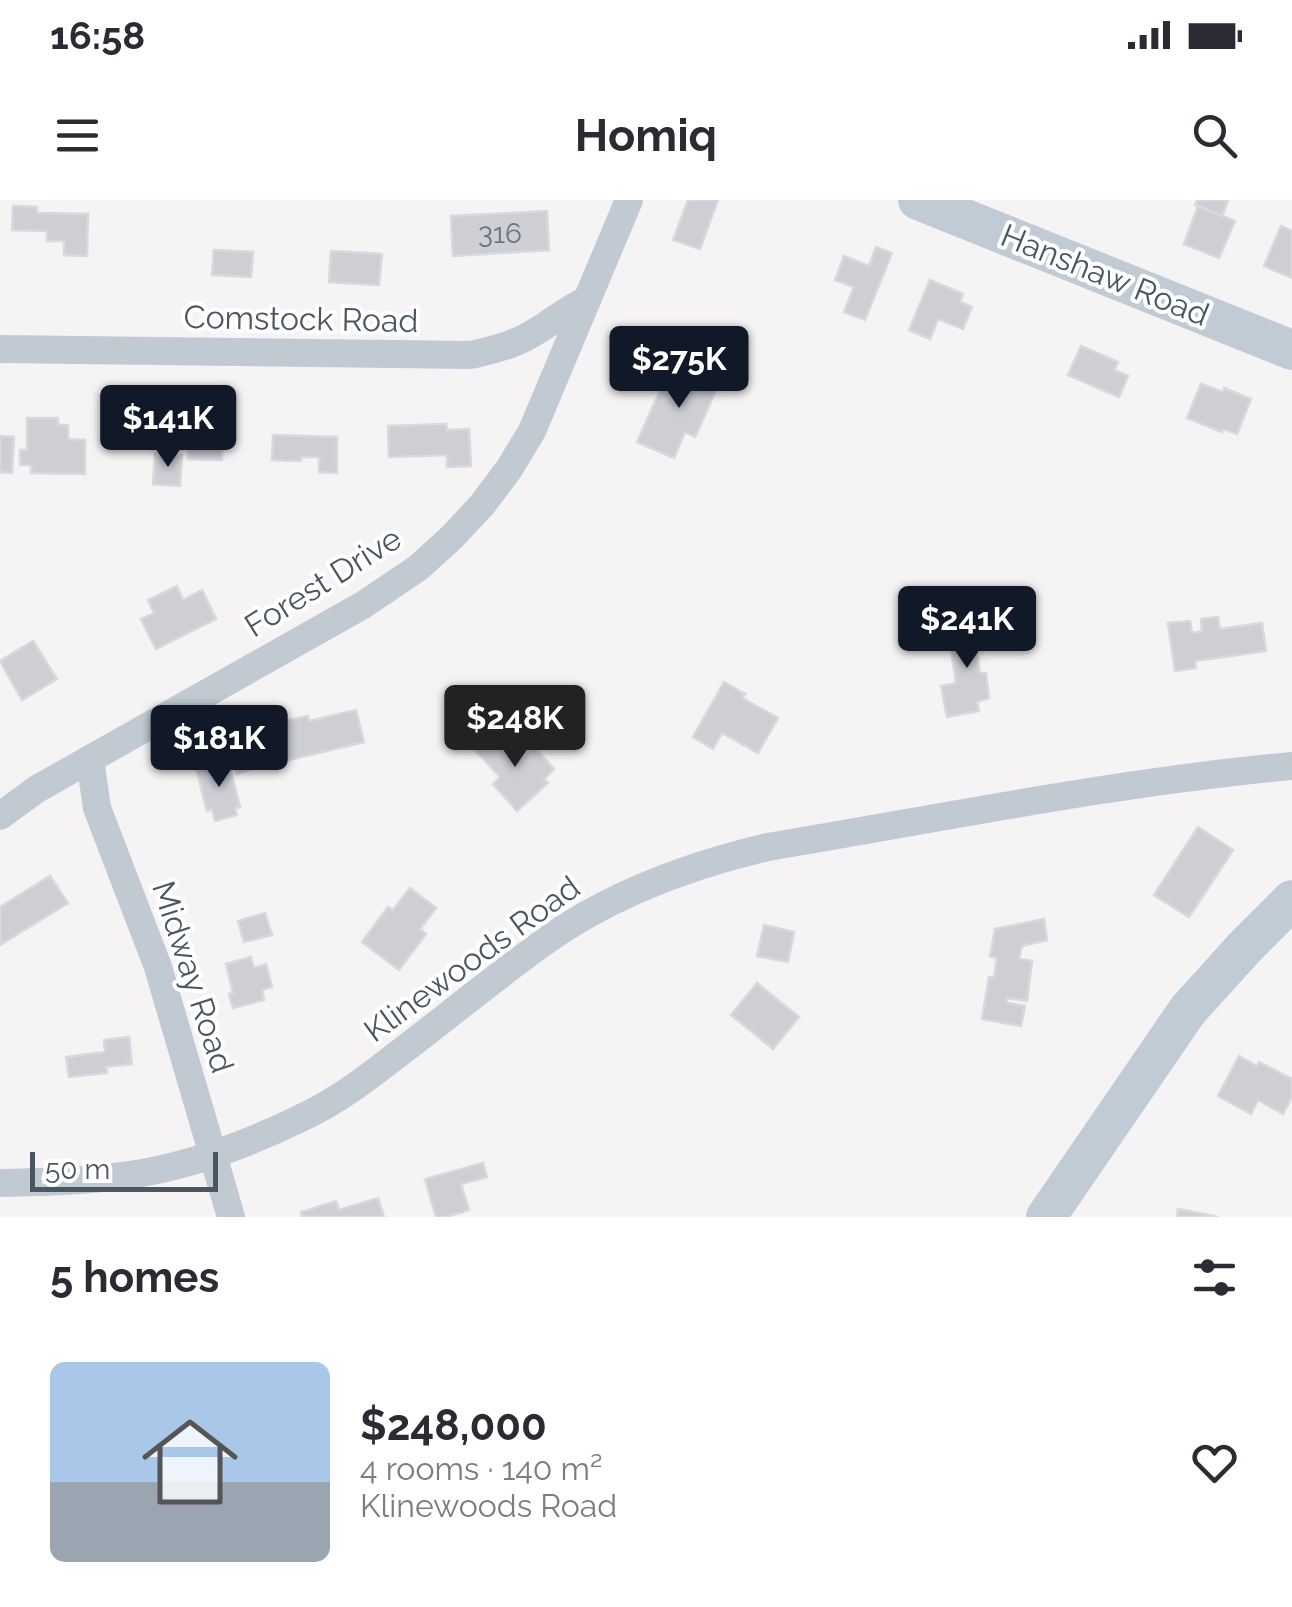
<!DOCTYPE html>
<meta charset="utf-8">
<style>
body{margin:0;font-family:Raleway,sans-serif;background:#f7f7f7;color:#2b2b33;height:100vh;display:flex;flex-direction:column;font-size:38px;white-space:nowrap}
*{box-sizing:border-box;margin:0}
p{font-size:32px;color:#7c7c81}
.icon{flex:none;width:55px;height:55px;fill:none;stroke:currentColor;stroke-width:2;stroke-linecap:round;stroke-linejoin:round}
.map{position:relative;height:1017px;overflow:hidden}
.panel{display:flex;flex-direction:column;background:#fff;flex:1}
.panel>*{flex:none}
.scale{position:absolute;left:30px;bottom:25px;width:188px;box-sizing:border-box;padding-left:10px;border:5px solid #4a5661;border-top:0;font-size:28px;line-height:35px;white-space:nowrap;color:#4a5661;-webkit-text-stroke:8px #fff;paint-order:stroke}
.price{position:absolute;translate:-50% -85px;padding:0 22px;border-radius:10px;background:#111827;color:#fff;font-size:32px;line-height:65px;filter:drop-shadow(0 2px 5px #0008)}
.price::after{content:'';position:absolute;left:50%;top:60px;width:30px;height:22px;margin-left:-15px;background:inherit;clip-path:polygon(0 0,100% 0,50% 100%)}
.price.selected{background:#222;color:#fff}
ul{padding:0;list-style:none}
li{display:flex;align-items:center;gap:30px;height:250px;padding:0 50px}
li+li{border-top:2px solid #e1e1e2}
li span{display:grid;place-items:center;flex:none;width:280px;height:200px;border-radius:15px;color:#555}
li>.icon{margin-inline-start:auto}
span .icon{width:120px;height:120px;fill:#fffc;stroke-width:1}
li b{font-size:42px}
h2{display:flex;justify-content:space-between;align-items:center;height:120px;padding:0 50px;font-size:42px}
.status{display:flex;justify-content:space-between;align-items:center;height:70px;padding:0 50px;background:#fff;direction:ltr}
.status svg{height:28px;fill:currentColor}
header{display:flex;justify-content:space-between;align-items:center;height:130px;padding:0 50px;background:#fff;font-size:45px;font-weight:700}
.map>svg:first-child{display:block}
.building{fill:#cdcfd5;stroke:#d7d9de;stroke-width:2.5}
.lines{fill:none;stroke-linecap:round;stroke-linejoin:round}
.street{stroke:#c1cad2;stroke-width:28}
.secondary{stroke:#c1cbd6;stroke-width:40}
.labels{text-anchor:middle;stroke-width:8;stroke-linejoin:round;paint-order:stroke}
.number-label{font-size:28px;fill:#6b747e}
.street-label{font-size:32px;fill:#4a5661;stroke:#fff}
</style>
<div class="status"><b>16:58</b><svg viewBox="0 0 49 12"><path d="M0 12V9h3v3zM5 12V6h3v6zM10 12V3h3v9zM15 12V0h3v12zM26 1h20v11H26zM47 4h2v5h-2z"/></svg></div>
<header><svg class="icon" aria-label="menu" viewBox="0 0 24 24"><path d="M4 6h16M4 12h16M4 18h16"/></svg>Homiq<svg class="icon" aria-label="search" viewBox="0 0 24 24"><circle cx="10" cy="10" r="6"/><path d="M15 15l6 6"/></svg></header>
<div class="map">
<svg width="1292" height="1017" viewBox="0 0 1292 1017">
<rect width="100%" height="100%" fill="#f5f3f3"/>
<g class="building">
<path d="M688,0H718L700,49L673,40Z"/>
<path d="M1197,0H1228L1222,16L1195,5Z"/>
<path d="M13,6L37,7V13L88,14L87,56L64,55V41H47V31L12,30Z"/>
<path d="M1198,6L1235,21L1219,58L1184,44Z"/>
<path d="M547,11L549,50L453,56L451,16Z"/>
<path d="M1281,26L1292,31V78L1264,66Z"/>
<path d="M876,47L892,53L865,120L844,112L854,87L835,80L844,56L869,66Z"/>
<path d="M214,50L253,52L251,77L212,75Z"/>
<path d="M331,51L382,54L379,85L329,82Z"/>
<path d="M930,80L963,94L960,102L972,107L963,129L938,119L930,139L909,130Z"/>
<path d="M1081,146L1118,162L1114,170L1128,176L1119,197L1068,175Z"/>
<path d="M695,165L722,177L695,237L685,232L674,258L637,242L666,177L686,186Z"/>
<path d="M1201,184L1223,192L1224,188L1251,199L1237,234L1223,229L1222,232L1187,218Z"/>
<path d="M27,218H58V225H68V239L85,240V274L31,273V265H20V250H27Z"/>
<path d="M446,224L447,230L469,229L471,266L447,267V255L389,257L388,226Z"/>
<path d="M188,227H200V230L222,231V260L188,259Z"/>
<path d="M273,235L337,237V273L319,272V257H301V261L272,260Z"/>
<path d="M0,236L14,237L12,273L0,272Z"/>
<path d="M155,254L182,255L180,286L153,284Z"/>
<path d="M177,386L183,400L202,390L216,419L156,449L141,419L154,413L148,400Z"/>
<path d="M972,415L991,428L976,450L980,473H986L989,498L977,502L979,511L947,517L941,486L956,483L950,443Z"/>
<path d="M1218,417L1220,429L1262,423L1266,451L1195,461L1196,468L1175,471L1168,423L1190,421L1192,433L1202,431L1201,419Z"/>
<path d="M33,441L57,479L22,500L0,461Z"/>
<path d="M724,482L745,494L742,498L778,518L758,553L722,533L713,549L693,537Z"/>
<path d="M356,510L364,542L285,561L275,523L308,516L309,521Z"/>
<path d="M498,530L522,556L533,546L554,569L544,579L548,583L517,611L493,584L500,577L475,550Z"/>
<path d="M250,542L258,567L237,574L229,549Z"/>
<path d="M228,560L240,607L235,608L237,615L215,621L212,609L207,611L196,568Z"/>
<path d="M1198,627L1233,650L1189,717L1154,695Z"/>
<path d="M50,676L68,703L0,745V707Z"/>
<path d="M410,688L436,708L420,729L426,734L399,770L362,742L388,707L393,710Z"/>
<path d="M265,713L272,735L244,742L238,721Z"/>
<path d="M1044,719L1047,740L1022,746L1019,759L1032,761L1027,801L1007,798V803L1025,806L1021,826L982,819L989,777H994L997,758L990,756L995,729Z"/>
<path d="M764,725L794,732L788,762L757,756Z"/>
<path d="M251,757L254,768L266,764L272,787L262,790L264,800L233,808L229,794L233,793L226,764Z"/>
<path d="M757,783L799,817L773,849L731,815Z"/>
<path d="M129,837L132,864L106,867L107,873L69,877L66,857L105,852L104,840Z"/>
<path d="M1239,856L1257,866L1259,862L1292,879V897L1283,914L1258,900L1251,914L1218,896Z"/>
<path d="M483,963L487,977L461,984L469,1010L446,1017H436L425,979Z"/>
<path d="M378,998L384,1017H302L301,1012L336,1001L339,1010Z"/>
<path d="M1178,1009L1218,1017H1177Z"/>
</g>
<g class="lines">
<g class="street">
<path d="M0,149L471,155C487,151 503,148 518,141C543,131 562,111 587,100"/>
<path d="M90,559L97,608L158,767L231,1017"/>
<path d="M0,616L37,589L363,405L418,368L452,337L482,305L509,269L532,231L629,0"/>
<path d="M0,983C45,982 91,981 136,974C192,965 250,943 301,918C338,901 370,876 402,851C448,816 493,779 540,745C608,695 687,666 768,647C942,618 1116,582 1292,566"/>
</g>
<g class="secondary">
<path d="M918,0L1292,150"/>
<path d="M1046,1017L1188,810L1245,747L1292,700"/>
</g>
</g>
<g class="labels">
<g class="number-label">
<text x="500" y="43">316</text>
</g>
<g class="street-label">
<text transform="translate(1105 75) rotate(22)" y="11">Hanshaw Road</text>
<text transform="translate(301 119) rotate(1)" y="11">Comstock Road</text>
<text transform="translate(323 382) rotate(-32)" y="11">Forest Drive</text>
<text transform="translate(472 759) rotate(-36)" y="11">Klinewoods Road</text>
<text transform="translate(193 777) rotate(72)" y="11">Midway Road</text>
</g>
</g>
</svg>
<div class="scale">50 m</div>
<b class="price" style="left:679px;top:211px">$275K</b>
<b class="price" style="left:168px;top:270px">$141K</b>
<b class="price" style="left:967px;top:471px">$241K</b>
<b class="price selected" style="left:515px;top:570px">$248K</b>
<b class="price" style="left:219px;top:590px">$181K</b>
</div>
<section class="panel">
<h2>5 homes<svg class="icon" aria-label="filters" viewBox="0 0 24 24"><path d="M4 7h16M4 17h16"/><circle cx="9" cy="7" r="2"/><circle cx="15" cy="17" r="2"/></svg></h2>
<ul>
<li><span style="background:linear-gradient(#a9c7e8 60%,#9aa5b1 0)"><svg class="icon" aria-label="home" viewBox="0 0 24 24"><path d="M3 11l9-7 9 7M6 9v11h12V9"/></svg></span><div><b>$248,000</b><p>4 rooms · 140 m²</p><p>Klinewoods Road</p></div><svg class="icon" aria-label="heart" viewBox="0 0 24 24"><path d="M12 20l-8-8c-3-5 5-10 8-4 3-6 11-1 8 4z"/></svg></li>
</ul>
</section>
